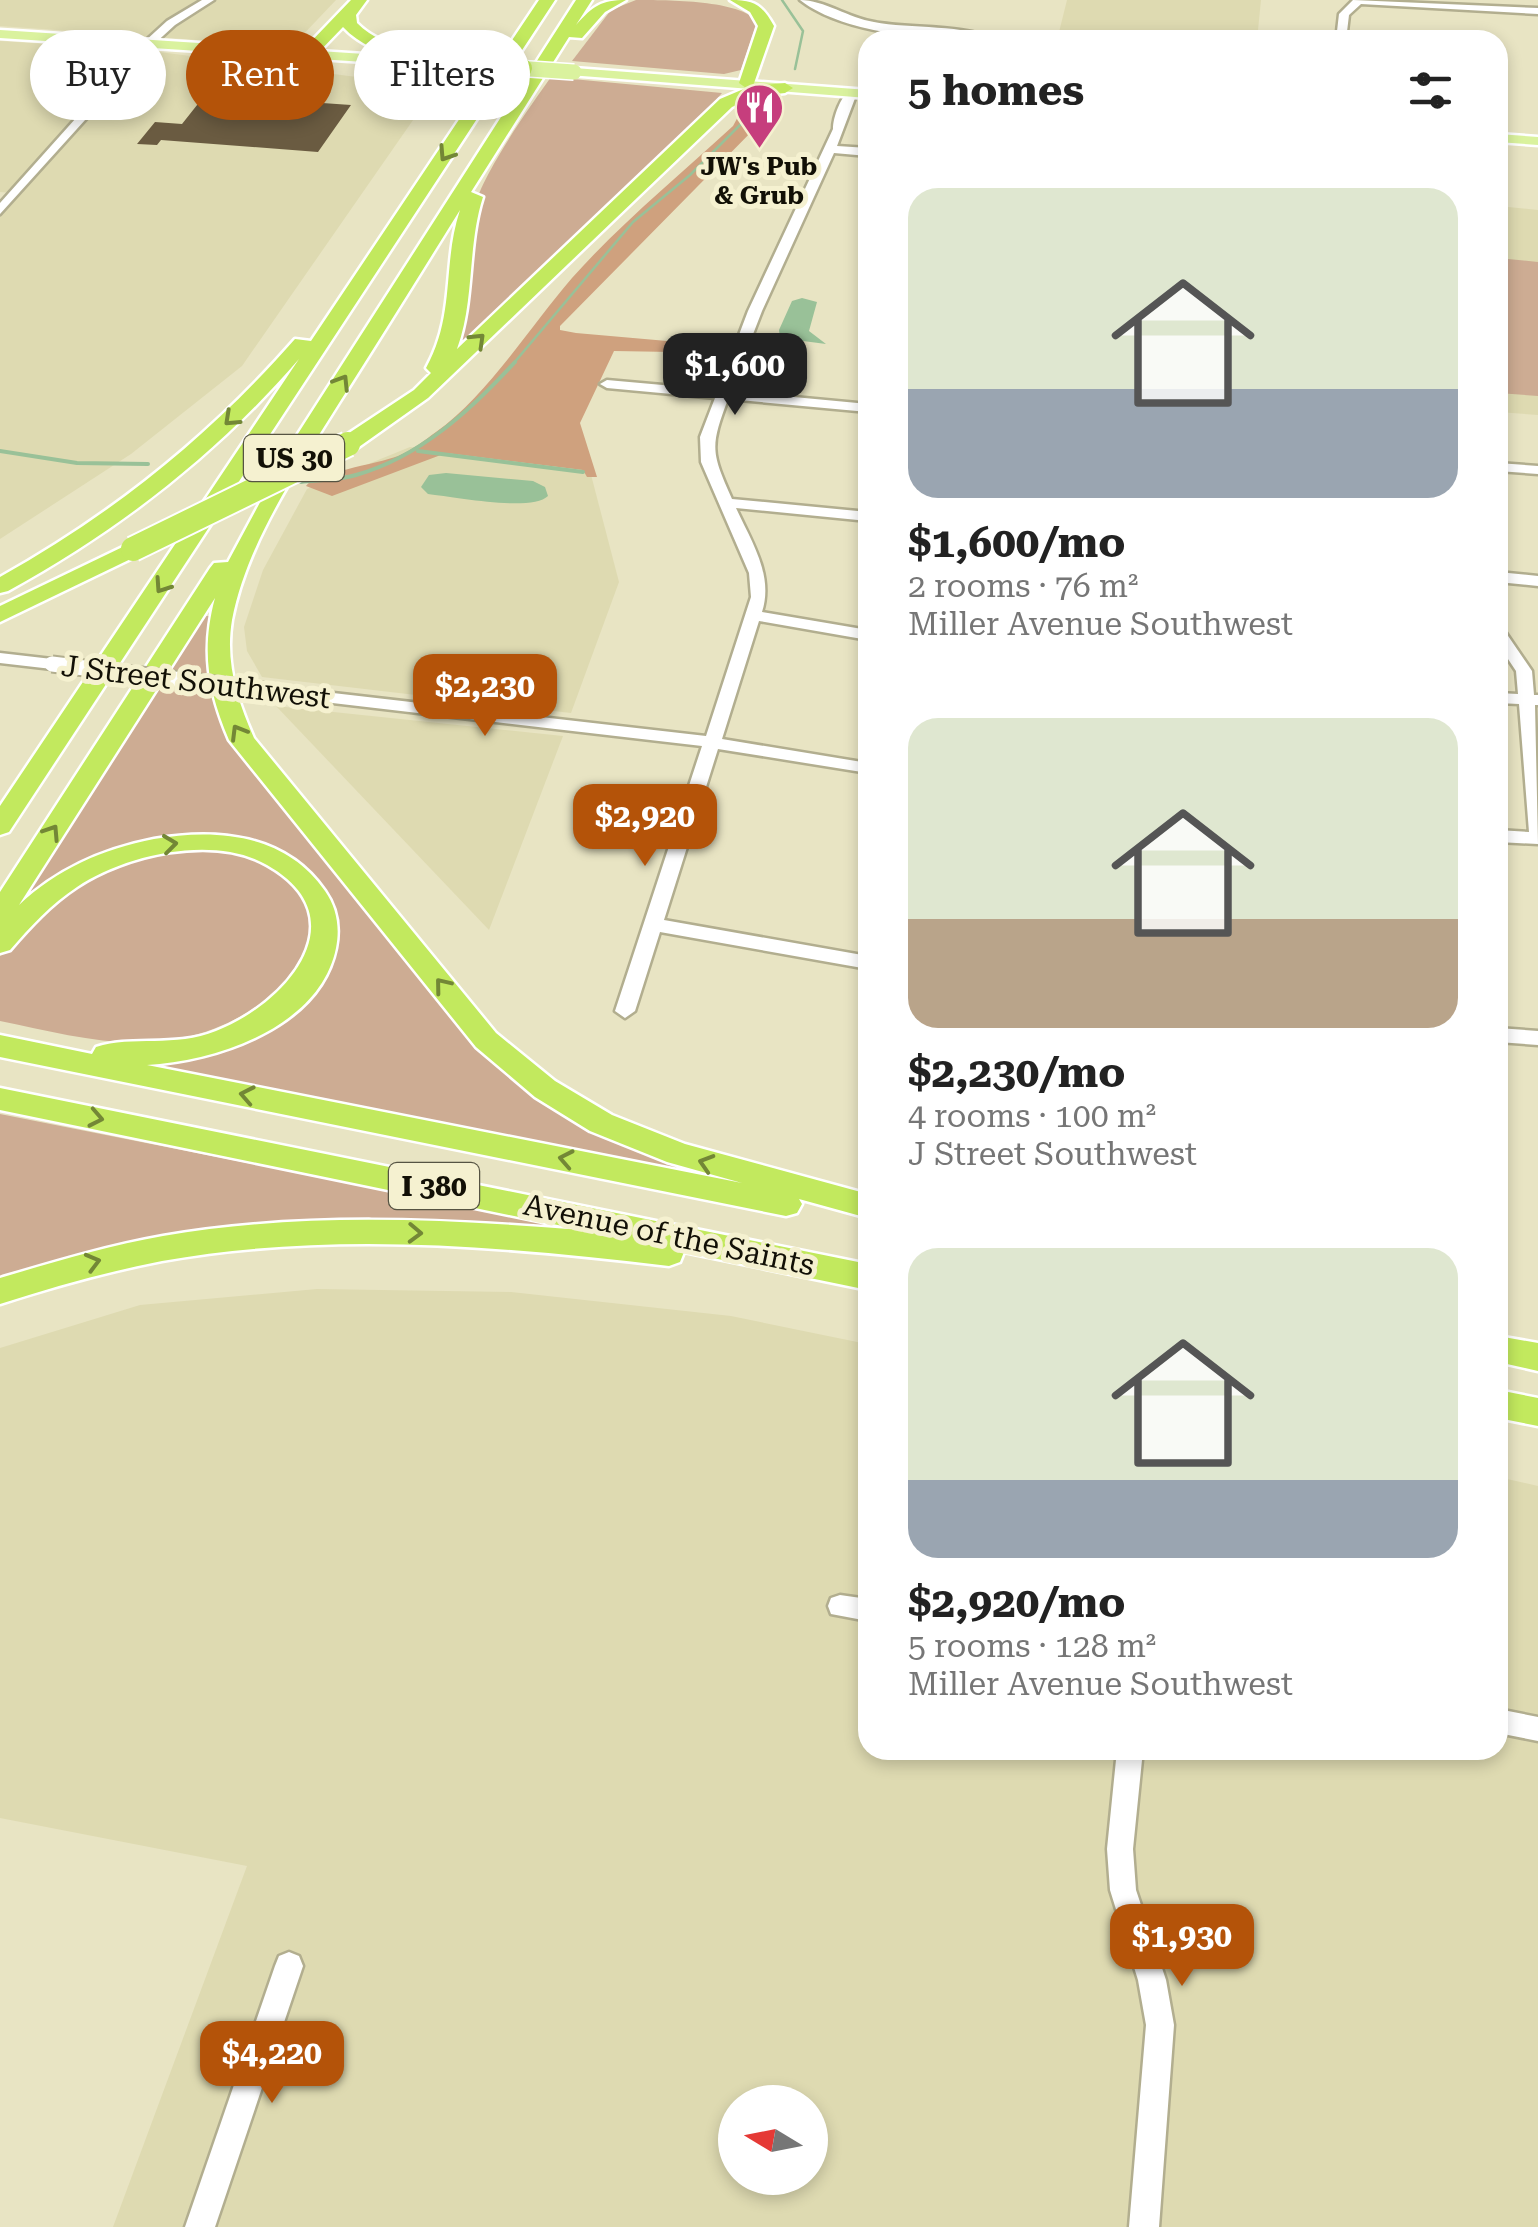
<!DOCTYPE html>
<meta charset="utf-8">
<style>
body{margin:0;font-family:"Roboto Serif",serif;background:#f2f2f2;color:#222;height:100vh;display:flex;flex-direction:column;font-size:38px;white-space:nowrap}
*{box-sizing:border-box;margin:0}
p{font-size:32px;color:#767676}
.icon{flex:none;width:55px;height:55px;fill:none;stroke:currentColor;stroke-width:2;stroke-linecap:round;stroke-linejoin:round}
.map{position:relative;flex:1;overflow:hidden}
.side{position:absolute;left:858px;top:30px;width:650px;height:1730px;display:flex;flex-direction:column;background:#fff;border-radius:30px;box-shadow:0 5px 15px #0003}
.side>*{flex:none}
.guide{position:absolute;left:30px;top:30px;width:678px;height:90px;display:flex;gap:20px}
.needle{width:65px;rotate:280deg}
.buttons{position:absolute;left:718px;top:2085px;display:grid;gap:20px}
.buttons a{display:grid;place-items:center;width:110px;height:110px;border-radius:50%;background:#fff;box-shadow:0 5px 15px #0003;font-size:50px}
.price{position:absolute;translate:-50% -85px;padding:0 22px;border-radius:20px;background:#b45309;color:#fff;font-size:32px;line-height:65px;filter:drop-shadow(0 2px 5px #0008)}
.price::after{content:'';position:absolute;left:50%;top:60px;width:30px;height:22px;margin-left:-15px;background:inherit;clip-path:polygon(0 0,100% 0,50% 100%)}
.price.selected{background:#222;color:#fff}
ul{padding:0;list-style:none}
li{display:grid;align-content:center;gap:20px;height:530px;padding:0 50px}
li span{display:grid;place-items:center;height:310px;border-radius:30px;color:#555}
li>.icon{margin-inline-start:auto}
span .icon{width:180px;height:180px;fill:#fffc;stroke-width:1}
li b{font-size:42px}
h2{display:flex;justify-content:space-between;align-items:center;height:120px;padding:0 50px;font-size:42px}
.pill{padding:0 35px;border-radius:45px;background:#fff;box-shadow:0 5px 15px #0003;font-size:35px;line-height:90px}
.pill.selected{background:#b45309;color:#fff}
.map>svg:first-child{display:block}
.built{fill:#dedab1;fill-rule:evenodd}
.green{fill:#cdac93}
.forest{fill:#cfa17e}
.water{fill:#99c198}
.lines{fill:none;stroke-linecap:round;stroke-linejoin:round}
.stream-far1{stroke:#99c198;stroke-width:2.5}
.stream{stroke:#99c198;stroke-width:4}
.building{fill:#6a5b41}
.minor-casing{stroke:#b2ae8f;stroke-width:5}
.major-casing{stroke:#fff;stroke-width:5}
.highway-casing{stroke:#fff;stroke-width:5}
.minor{fill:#fff;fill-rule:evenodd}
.major{fill:#daf29e;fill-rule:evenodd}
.highway{fill:#c2e95e;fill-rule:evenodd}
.minor-bridge-casing{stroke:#b2ae8f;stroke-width:19;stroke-linecap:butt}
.major-bridge-casing{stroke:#fff;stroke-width:18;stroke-linecap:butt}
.highway-bridge-far1-casing{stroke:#fff;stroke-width:20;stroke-linecap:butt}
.highway-bridge-casing{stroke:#fff;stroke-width:28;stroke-linecap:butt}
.minor-bridge{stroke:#fff;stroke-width:15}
.major-bridge{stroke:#daf29e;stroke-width:15}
.highway-bridge-far1{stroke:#c2e95e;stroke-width:18}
.highway-bridge{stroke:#c2e95e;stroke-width:24}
.oneway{stroke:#738736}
.labels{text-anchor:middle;stroke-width:10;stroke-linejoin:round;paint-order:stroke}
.far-poi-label{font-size:25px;font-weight:bold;fill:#121006;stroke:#f5f1d0}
.shield{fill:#f5f1d0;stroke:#565443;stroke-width:2.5}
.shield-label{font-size:28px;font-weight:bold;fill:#121006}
.street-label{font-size:30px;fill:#121006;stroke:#f5f1d0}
</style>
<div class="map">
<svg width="1538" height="2227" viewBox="0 0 1538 2227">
<rect width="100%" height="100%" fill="#e8e4c3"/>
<g class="built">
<path d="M0,0H336L298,40L281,46L0,26Z"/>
<path d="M1067,0H1261L1257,40H1057Z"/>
<path d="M0,41L143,50L436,87L242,366L131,454L0,539V210L13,193L0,192Z"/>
<path d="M1498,206L1538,210V415L1498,412Z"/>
<path d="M410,447L589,467L619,582L571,713L262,677L247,651L244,627L263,570L307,489Z"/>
<path d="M276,706L563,736L489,930Z"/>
<path d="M317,1289L511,1292L731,1316L867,1344L868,1750H1498V1477L1538,1486V2227H113L247,1866L0,1818V1348L140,1305ZM735,2102H810V2178H735Z"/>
</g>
<g class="green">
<path d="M636,0C667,0 742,0 757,22L741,70L724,74L572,61L611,10Z"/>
<path d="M551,77L722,93L686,134L455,352C469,306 466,260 473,213C479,178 529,108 551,77Z"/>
<path d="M1498,258L1538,262V396L1498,393Z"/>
<path d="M204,616H210C200,659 211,695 228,734L491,1055L721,1174L719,1178L152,1065L283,1013L328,900L317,879L296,861L263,844L168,837L27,903L21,902Z"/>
<path d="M209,849C376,867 314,1011 182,1038C121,1051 60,1033 0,1021V956C67,886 107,852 209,849Z"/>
<path d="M0,1114L591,1231L319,1223L0,1283Z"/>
</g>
<path class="forest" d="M764,98L774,103L770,113L560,326V330L576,333L690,343L672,352L614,351L580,423L597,477H587L583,470L446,453L332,496L306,486C315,473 377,464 398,456C411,451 425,440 436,432C487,396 532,324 572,278C621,223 679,176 733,126L746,102Z"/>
<g class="water">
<path d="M802,298L817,302L809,331L826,344L780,338L779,330L792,301Z"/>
<path d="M446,473L533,481L545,487L548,496C532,512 454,497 428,494L421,487L429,475Z"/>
</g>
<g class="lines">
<g class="stream-far1">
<path d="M782,0L803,31L795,69"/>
<path d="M513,364L633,222L690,175L764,101"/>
</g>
<g class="stream">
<path d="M0,451L77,463L148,464"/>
<path d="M418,451L583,472"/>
<path d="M301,482C319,480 339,480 356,475C420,457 471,410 515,362"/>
</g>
</g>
<path class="building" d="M205,95L351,105L318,152L161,140L157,145L137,144L155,122L182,124Z"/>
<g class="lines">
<defs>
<g id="minor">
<path d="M202,0H214L175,25L152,46L0,214V203L144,42L167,21Z"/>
<path d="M800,0C824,0 849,18 874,22C909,29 967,24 996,40C939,40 846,36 800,0Z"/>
<path d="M1353,0L1538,8V14L1361,4L1349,15L1346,40H1336L1339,14Z"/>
<path d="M851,90L857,93L837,146L868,148V156L834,153L762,311L731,391L868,404V412L728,399C710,447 711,452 732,499L868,512V521L736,508C751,541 774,575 762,612L868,630V640L759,621L722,739L868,763V773L718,749L664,920L868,956V969L660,932L635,1011L625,1018L615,1011L702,746L264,695L256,690L264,685L706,736L751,597L749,573L701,462L700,437L715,398L607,388L600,384L607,380L718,390L748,311L833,129C833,117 841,95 851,90Z"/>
<path d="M1498,463L1538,466V474L1498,471Z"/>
<path d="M1498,572L1538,576V586L1498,582Z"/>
<path d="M1498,628L1504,630L1532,671L1534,695H1538V705H1535L1538,844L1498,842V830L1529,832L1519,704L1498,703V693L1518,694L1516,671L1498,644Z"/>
<path d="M0,653L52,659L60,664L52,669L0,663Z"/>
<path d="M1498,1028L1538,1031V1045L1498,1042Z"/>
<path d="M840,1595L868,1599V1621L831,1614L828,1606L831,1598Z"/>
<path d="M1498,1709L1538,1717V1741L1498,1733Z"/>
<path d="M1117,1750H1143L1133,1849L1136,1890L1166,1980L1174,2025L1159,2227H1129L1146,2025L1138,1980L1110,1890L1107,1849Z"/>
<path d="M289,1952L299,1956L303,1966L215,2227H185L275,1966L279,1956Z"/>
</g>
<g id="major">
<path d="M0,30L471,61L478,65L471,69L0,38Z"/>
<path d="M574,68L868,90V98L569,75V69Z"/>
<path d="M1498,134L1538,137V145L1498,142Z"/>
</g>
<g id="highway">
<path d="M351,0H367L356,15L357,23C386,53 435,51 474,56L482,61L474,66C430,61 376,62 343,27L314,57H302V51Z"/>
<path d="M539,0H555L9,832L0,835V806L299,359C216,455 119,530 8,591L0,593V577C113,514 210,436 295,339L311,341Z"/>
<path d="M576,0H592L576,25C593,6 601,0 626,0L605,12L582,38L569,37L471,192L483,197C467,247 475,300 457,349L720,99L746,88L739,83L758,26L750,12L730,0C755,0 762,5 774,26L753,86L785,83L793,88L785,93L756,96L732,107L428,398L356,449H340L337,444L340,439L414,390L431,373L426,368C456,314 442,264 460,210C420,274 380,339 339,403C298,469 247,542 232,620C225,662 237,700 254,738L496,1033L555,1081L612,1115L685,1144L868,1194V1218L799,1199L802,1204L797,1213L786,1216L0,1057V1035L92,1054L96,1047C133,1035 175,1048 216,1031C286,1004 361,918 267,865C213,834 125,855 77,887C51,904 30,927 10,950L0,953V892L210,568L214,563L228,562L292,443ZM215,598C201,650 208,691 229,740L476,1047L535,1097L590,1131L667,1162L742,1183L147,1065C217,1061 320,1027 336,948C340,928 337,908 325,891C286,834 217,828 154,839C103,849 57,869 19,905Z"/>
<path d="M133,542L144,549L141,554L0,622V606Z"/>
<path d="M0,1088L868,1264V1290L684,1252L680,1262L669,1266C501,1246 329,1231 162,1261C106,1272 53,1287 0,1304V1278C54,1262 107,1246 163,1236C301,1212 442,1219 582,1230L0,1110Z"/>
<path d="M1498,1336L1538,1343V1371L1498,1362Z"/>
<path d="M1498,1390L1538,1398V1426L1498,1418Z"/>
</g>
</defs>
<use href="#minor" class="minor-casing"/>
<use href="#major" class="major-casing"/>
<use href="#highway" class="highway-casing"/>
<use href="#minor" class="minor"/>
<use href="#major" class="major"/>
<use href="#highway" class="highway"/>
<defs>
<path id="minor-bridge" d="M52,664L264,690"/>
<path id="major-bridge" d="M499,67L574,72"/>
<path id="highway-bridge-far1" d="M474,61L523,68"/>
<path id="highway-bridge" d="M133,549L348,444"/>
</defs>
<use href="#minor-bridge" class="minor-bridge-casing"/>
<use href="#major-bridge" class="major-bridge-casing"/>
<use href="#highway-bridge-far1" class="highway-bridge-far1-casing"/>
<use href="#highway-bridge" class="highway-bridge-casing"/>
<use href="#minor-bridge" class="minor-bridge"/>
<use href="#major-bridge" class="major-bridge"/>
<use href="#highway-bridge-far1" class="highway-bridge-far1"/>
<use href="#highway-bridge" class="highway-bridge"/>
</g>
<defs><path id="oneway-chevron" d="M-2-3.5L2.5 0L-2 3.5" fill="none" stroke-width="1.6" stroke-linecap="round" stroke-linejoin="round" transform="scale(2.5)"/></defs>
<g class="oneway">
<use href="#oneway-chevron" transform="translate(446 154) rotate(123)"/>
<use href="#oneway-chevron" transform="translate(478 340) rotate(-44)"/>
<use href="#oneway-chevron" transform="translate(342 382) rotate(-58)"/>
<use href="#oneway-chevron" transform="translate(231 419) rotate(137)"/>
<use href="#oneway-chevron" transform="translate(162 586) rotate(124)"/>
<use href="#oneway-chevron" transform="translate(238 732) rotate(-121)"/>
<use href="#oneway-chevron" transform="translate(52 832) rotate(-57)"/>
<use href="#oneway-chevron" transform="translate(170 844) rotate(-7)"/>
<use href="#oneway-chevron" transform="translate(442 985) rotate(-129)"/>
<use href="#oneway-chevron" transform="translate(247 1095) rotate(-169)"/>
<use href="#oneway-chevron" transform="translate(96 1118) rotate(11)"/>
<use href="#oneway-chevron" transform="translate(566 1159) rotate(-169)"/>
<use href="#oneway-chevron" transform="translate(706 1163) rotate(-163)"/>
<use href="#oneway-chevron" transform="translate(415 1233) rotate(2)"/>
<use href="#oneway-chevron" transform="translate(93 1262) rotate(-15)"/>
</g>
<defs>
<symbol id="restaurant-pin" viewBox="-11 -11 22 30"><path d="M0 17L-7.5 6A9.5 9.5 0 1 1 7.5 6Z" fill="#c63e7d" stroke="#f5f1d0"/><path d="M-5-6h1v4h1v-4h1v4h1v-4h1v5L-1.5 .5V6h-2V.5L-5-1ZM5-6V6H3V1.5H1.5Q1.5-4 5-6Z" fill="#fff"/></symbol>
</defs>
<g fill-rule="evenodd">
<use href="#restaurant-pin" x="732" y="80" width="55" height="75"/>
</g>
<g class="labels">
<g class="far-poi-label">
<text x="759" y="175">JW's Pub<tspan x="759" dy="29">&amp; Grub</tspan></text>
</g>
<g class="shield">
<rect x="244" y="435" width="100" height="46" rx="8"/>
<rect x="389" y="1163" width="90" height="46" rx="8"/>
</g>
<g class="shield-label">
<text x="294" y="468">US 30</text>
<text x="434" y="1196">I 380</text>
</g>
<g class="street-label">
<text transform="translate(196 682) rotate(7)" y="10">J Street Southwest</text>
<text transform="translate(669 1235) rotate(12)" y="10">Avenue of the Saints</text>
</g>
</g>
</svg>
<div class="buttons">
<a><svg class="needle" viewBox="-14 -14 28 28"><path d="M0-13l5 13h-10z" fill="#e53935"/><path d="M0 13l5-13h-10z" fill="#767676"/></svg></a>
</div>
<b class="price selected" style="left:735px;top:418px">$1,600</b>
<b class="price" style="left:485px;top:739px">$2,230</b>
<b class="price" style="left:645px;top:869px">$2,920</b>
<b class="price" style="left:1182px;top:1989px">$1,930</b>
<b class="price" style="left:272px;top:2106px">$4,220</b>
<div class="guide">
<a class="pill">Buy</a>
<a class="pill selected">Rent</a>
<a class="pill">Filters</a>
</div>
<section class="side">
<h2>5 homes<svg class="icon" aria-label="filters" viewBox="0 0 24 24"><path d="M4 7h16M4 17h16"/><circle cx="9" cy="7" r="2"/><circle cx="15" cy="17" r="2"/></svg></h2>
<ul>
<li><span style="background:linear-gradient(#dfe7d0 65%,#9aa5b1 0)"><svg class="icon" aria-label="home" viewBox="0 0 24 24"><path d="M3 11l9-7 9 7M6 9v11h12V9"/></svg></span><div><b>$1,600/mo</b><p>2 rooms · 76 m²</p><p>Miller Avenue Southwest</p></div></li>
<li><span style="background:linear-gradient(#dfe7d0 65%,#b9a48a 0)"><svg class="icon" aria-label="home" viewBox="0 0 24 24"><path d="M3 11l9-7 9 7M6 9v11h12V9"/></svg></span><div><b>$2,230/mo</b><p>4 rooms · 100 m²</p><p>J Street Southwest</p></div></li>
<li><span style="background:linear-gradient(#dfe7d0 75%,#9aa5b1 0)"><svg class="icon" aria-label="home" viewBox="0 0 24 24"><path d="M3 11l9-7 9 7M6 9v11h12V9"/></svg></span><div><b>$2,920/mo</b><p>5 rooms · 128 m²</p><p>Miller Avenue Southwest</p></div></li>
</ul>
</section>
</div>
